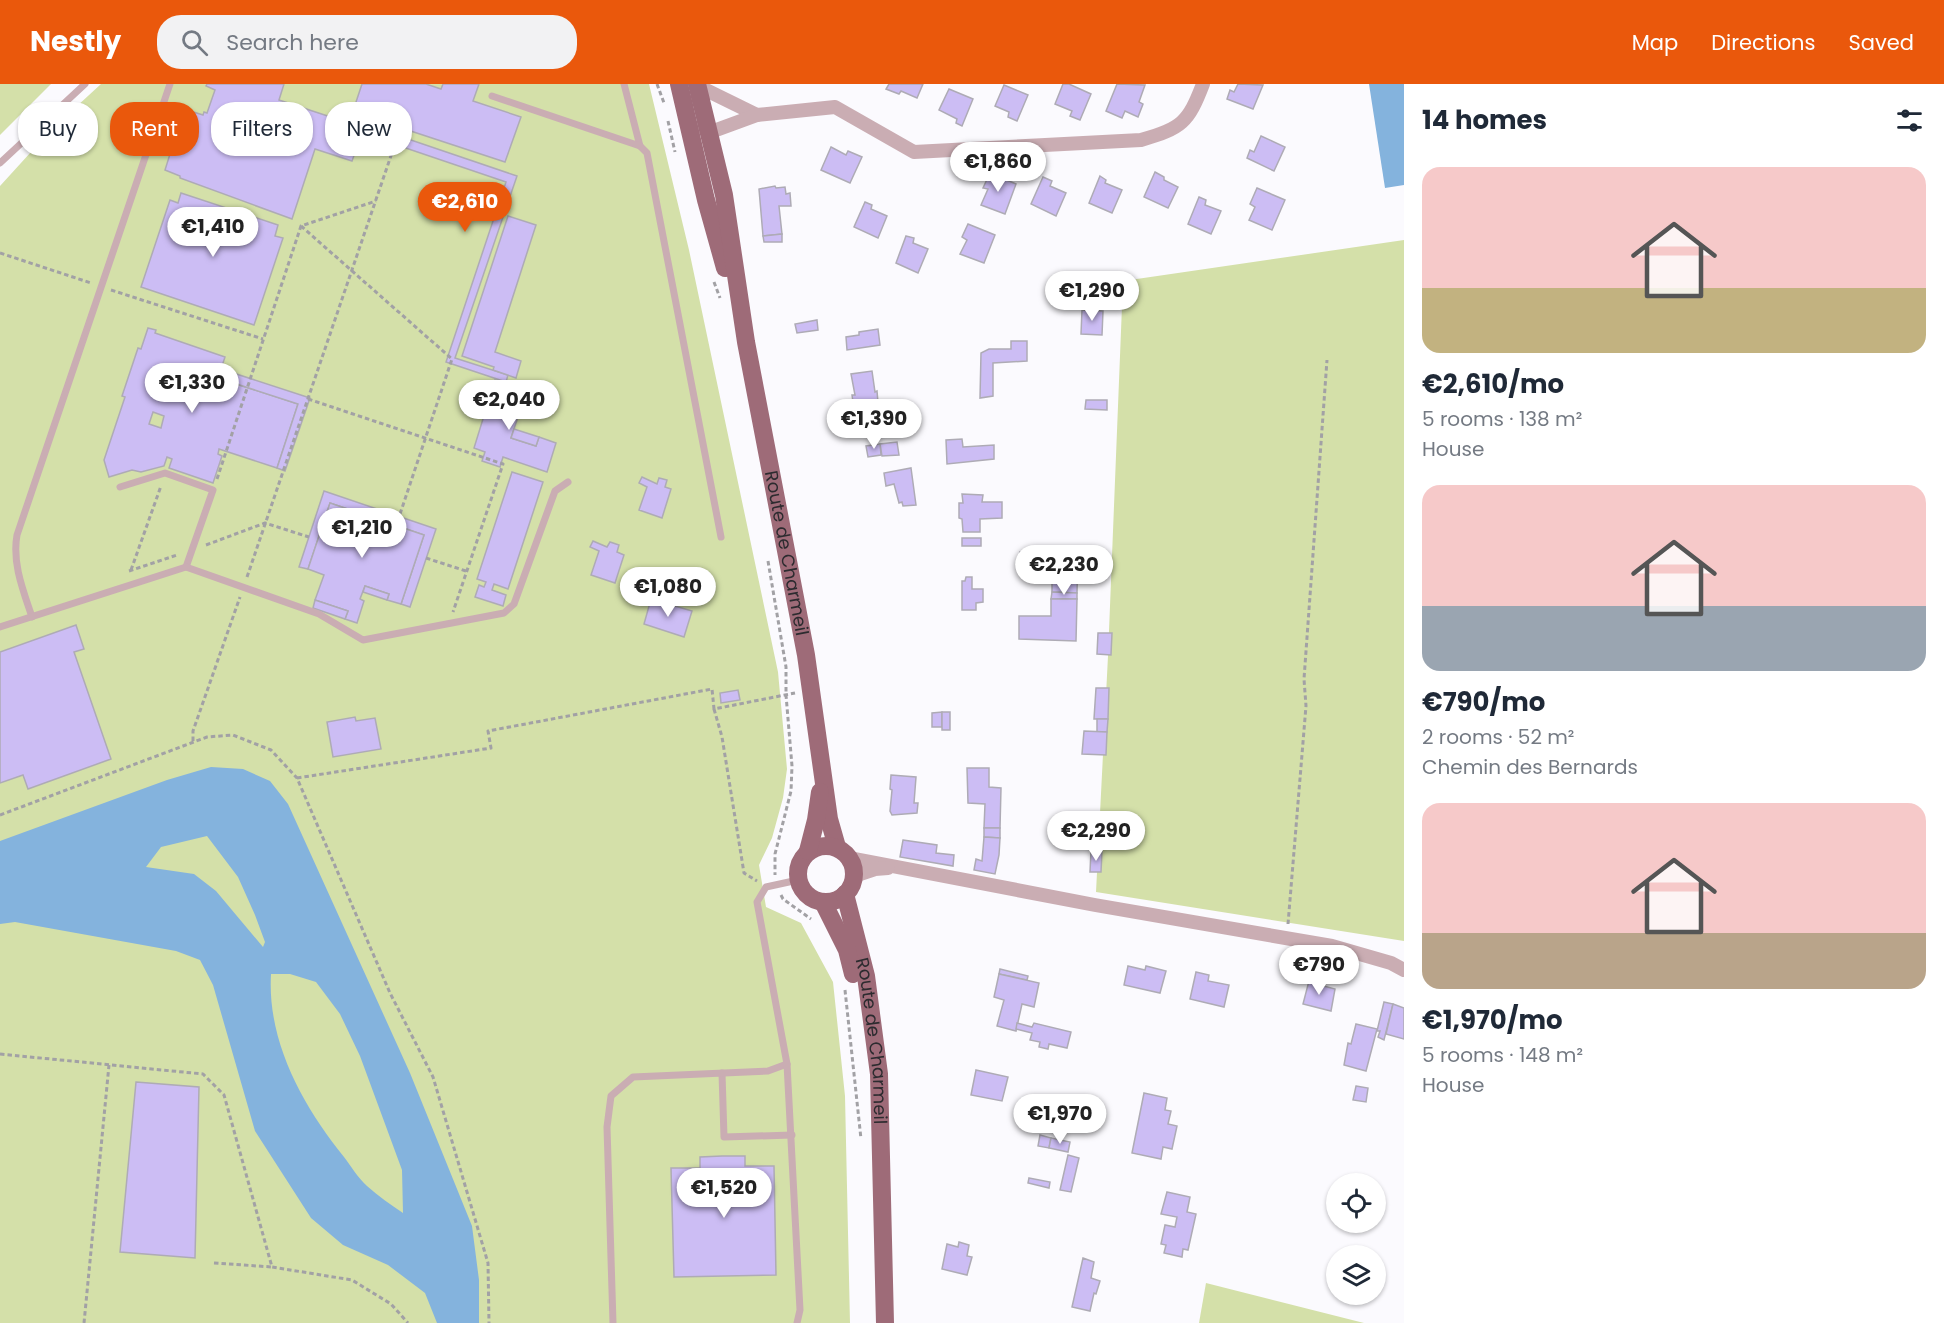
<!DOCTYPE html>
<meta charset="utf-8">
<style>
body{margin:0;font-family:Poppins,sans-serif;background:#f2f2f3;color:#1f2937;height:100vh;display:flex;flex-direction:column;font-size:22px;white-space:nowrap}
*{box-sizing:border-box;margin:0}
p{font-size:20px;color:#747a83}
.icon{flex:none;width:33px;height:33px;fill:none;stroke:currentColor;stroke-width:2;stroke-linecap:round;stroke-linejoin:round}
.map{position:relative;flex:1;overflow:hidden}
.sheet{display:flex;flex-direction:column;background:#fff;width:540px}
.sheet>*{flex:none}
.top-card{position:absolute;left:18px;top:18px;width:570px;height:54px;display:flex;gap:12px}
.fabs{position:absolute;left:1326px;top:1089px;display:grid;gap:12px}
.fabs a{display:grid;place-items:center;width:60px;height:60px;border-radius:50%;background:#fff;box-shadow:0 2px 4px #0004;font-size:30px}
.price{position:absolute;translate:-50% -51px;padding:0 14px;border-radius:21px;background:#fff;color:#222;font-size:20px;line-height:39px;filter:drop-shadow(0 2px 3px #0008)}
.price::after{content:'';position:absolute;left:50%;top:36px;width:18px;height:14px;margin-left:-9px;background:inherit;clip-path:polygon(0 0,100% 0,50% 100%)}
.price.on{background:#ea580c;color:#fff}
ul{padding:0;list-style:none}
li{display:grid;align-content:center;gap:12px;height:318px;padding:0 18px}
li span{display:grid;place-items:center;height:186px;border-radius:18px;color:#555}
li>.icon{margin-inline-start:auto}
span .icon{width:108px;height:108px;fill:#fffc;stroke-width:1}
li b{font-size:26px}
h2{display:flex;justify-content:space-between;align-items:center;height:72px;padding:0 18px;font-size:26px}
.chip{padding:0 21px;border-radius:24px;background:#fff;box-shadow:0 2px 4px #0004;font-size:21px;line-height:54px}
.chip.on{background:#ea580c;color:#fff}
header{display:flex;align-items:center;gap:36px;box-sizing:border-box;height:84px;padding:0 30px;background:#ea580c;color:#fff}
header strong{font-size:28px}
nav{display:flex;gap:33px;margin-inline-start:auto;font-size:21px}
.search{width:420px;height:54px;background:#f2f2f3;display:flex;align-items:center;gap:15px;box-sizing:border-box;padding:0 21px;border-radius:24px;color:#747a83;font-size:22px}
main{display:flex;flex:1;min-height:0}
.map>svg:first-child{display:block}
.green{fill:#d4e0a9}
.water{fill:#84b3dd;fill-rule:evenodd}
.building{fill:#ccbdf4;stroke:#aeabb5;stroke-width:1.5;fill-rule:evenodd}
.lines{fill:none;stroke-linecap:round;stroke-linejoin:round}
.path{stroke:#a2a1a5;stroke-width:3;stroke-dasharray:4.5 3;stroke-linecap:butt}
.lane{stroke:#caadb3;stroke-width:7}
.street{stroke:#caadb3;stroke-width:14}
.primary{stroke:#9e6b78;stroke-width:18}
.labels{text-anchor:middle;stroke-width:4.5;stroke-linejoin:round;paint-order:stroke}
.street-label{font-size:18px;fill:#2c2b2f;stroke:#fff}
</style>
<header>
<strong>Nestly</strong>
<div class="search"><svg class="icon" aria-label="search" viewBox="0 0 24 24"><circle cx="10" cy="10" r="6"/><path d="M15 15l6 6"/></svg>Search here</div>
<nav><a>Map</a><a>Directions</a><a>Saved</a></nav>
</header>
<main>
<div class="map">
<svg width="1404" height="1239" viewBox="0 0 1404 1239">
<rect width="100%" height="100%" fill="#fbfafe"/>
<g class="green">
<path d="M0,0H51L0,51Z"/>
<path d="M101,0H649L689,166L778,588L787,685L783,714L772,754L759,781L766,823L801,839L833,898L845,1012L850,1239H0V102L51,46Z"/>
<path d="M1404,156V857L1096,808L1108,572L1123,197Z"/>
<path d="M1206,1199L1364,1239H1199Z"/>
</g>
<g class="water">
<path d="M1369,0H1404V101L1385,104Z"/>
<path d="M211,683L243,685L270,697L288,720L410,989L472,1142L479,1196V1239H437L425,1209L388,1181L343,1161L311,1134L255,1047L213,901L200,876L176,867L15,838L0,840V757L167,696ZM207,752L238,793L255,831L265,858L263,863L216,807L194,790L146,783L161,763ZM271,890H290L316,898L340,930L360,972L402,1086L403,1129C391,1121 378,1112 367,1102C358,1094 351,1082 344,1073C303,1022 267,958 271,890Z"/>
</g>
<g class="building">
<path d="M207,0H284L279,16L349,39L362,0H426L441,5L443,0H479L473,17L521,33L505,78L368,33L352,77L315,65L292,135L180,94V92L165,86L184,25L203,31L204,28L207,29L215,6L206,2Z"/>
<path d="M889,0H923L917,14L901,7L899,10L886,5Z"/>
<path d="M1063,0H1069L1091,10L1080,36L1070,32L1072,27L1055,20Z"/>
<path d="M1117,0L1145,1L1139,18L1143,20L1138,33L1125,27L1122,34L1106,27Z"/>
<path d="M1238,0L1263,1L1253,25L1227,15L1230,6L1234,8Z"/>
<path d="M1004,1L1028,11L1017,37L1008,33L1009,28L995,22Z"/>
<path d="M949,5L973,15L962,42L956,39L957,35L939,26Z"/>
<path d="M390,40L407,46L405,54L517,92L455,274L508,291L506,298L446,278L506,98L385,57Z"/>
<path d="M1261,52L1285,63L1274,87L1247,74L1250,66L1254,68Z"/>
<path d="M831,63L846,71L848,67L862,73L850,99L821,86Z"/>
<path d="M1155,88L1164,93V96L1178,103L1168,124L1144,113Z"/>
<path d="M990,89L1016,100L1005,130L981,121L988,105L983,104Z"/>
<path d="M1100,92L1106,96L1105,99L1122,106L1112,129L1089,119Z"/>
<path d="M1043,93L1052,97L1050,102L1066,109L1056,132L1031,120Z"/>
<path d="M775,102L776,104L785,103L786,110L790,109L791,122H779L782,150L763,152L759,105Z"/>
<path d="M1257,104L1285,116L1272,146L1249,136L1255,123L1250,120Z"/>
<path d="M181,109L278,141L275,152L283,154L254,241L141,203L170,116L178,119Z"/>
<path d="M1199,113L1206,116L1205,121L1221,127L1211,150L1188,140Z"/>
<path d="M865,118L872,121L871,125L887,132L878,154L854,143Z"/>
<path d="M508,132L536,141L495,268L521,277L516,294L493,286L494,283L462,272Z"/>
<path d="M968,140L995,151L984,179L960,170L967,156L962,153Z"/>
<path d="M782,150V158H764L763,152Z"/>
<path d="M906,152L914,154L913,159L928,165L918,189L896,179Z"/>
<path d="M1082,226L1103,227L1102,251L1081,250Z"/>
<path d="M817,236L818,246L797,249L795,240Z"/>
<path d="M148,244L156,246L155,249L225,273L218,294L298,320L277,384L219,365L218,370L222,372L213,399L169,384L172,375L167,373L164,382L141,388L132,386L109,393L104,376L125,313L122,312L138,264L141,265ZM166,288L178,292L174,304L162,300ZM153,328L164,332L161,344L149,340Z"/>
<path d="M878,245L880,261L847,266L846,253L859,251V248Z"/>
<path d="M1011,257H1027V277L993,279V312L980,314L981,269L989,265H1011Z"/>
<path d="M221,285L310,314L285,387L277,384L298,320L218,294Z"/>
<path d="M872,287L875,308L877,307L880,342L860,346L857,324L854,325L852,311H855L851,290Z"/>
<path d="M495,296L527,306L511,354L536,362L539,353L556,359L547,388L503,373L500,383L482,377L485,368L474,364Z"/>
<path d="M1086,316H1107V326L1085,325Z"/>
<path d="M514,345L539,353L536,362L511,354Z"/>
<path d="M962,355L963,363L994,361V375L947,380L946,356Z"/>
<path d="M897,358L899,371L882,372L880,360Z"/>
<path d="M880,360L881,371L868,373L866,362Z"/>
<path d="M911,384L916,421L903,422L902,418L899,419L894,400L886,402L884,389Z"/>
<path d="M512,388L543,398L508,505L494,500L492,506L506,511L503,522L475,513L479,501L484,503L486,498L477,495Z"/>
<path d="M642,393L657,400L659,394L667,396L665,403L671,405L662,434L639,426L647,403L639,399Z"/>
<path d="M324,407L436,445L410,523L401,520L424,451L330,419L308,485L299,483Z"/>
<path d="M962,410L983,411L982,418H1002V434L980,435V448H963L962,435L959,434V419H963Z"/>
<path d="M330,419L424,451L401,520L387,516L389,510L365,502L360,515L364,517L357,539L345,535L348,527L315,516L324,491L308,485Z"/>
<rect x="962" y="454" width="19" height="8"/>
<path d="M593,457L607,463L610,458L619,461L617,468L624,471L615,499L591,491L599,467L590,463Z"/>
<path d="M1020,468H1078L1077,509L1052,508V490H1020Z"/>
<path d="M966,493H972V505H983V518L976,519V526H962V497H965Z"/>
<path d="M365,502L389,510L387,516L363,508Z"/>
<path d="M1052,508L1077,509V515H1051Z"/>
<path d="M651,515L692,527L684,553L644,540Z"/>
<path d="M1051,515H1077L1076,557L1019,555V532H1051Z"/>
<path d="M315,516L348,527L345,535L313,524Z"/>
<path d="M76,541L84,565L74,568L111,675L28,705L23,691L0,699V568Z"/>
<path d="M1098,549H1112L1111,571L1097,570Z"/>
<path d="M1096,604H1109L1108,635H1094Z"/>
<path d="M738,606L740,616L721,619L720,609Z"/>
<path d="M942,628V643H932V629Z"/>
<rect x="942" y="628" width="8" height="18"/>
<path d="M355,633L356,637L375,634L381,665L333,673L327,638Z"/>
<path d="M1097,635H1108L1107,648H1097Z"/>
<path d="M1084,647L1107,648L1106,671L1082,670Z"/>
<path d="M967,684H989V703L1001,704L1000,744H984L985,720L968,719Z"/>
<path d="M891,691L916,693L914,719H918L917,729L892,731L890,727L892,706L890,705Z"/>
<path d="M984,744H1000V754L984,753Z"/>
<path d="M984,753L1000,754L999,771L995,790L974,786L976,775L982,777Z"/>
<path d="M903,756L937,761L936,769L954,771L953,782L900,773Z"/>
<path d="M1091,767H1102L1101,788H1090Z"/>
<path d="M1128,882L1145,886L1146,882L1166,887L1160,909L1124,901Z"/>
<path d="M1000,885L1028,892L1027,896L999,890Z"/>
<path d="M1196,888L1209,891L1208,897L1229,901L1224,923L1190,915Z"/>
<path d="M999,890L1039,899L1034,923L1022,920L1016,947L997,942L1004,916L994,913Z"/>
<path d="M1310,893L1317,894L1316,900L1335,905L1331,927L1303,920Z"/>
<path d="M1384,918L1393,920L1384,956L1378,953L1380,947H1377Z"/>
<path d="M1393,920L1404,924V955L1386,950Z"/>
<path d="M1017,939L1032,943L1034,939L1071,948L1067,964L1049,960L1048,965L1039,963L1040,958L1030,956L1032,949L1016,945Z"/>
<path d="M1356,940L1377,945L1366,987L1344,981L1348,959L1351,960Z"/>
<path d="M976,986L1008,993L1002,1017L971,1011Z"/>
<path d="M136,998L199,1003L195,1174L120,1168Z"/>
<path d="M1356,1002L1368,1004L1366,1018L1353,1016Z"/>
<path d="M1144,1009L1167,1014L1165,1026L1171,1027L1168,1040L1177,1042L1172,1065L1163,1063L1161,1075L1132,1069Z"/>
<path d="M1040,1051L1051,1054L1049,1064L1038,1062Z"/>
<path d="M1051,1054L1070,1058L1068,1068L1049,1064Z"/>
<path d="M1068,1071L1079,1074L1071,1108L1060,1106Z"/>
<path d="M722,1072H745V1082H774L776,1191L674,1193L671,1084H700V1073Z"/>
<path d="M1029,1094L1050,1098L1049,1104L1028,1099Z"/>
<path d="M1167,1108L1190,1113L1187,1128L1196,1130L1188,1166L1183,1165L1182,1173L1164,1169L1166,1161L1161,1160L1165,1141L1175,1143L1177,1133L1161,1130Z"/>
<path d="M959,1158L969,1161L967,1172L972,1173L967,1191L942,1185L947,1160L958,1163Z"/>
<path d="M1083,1174L1094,1178L1091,1194L1100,1197L1096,1210L1094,1209L1090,1227L1072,1223Z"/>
</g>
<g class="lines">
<g class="path">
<path d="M657,0L664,19"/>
<path d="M668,37L675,68"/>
<path d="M301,142L452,275L399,433"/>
<path d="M0,169L91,199"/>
<path d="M714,198L720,214"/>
<path d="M111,206L263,255"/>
<path d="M308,315L503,380L453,528"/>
<path d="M217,395L301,142L376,117"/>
<path d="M206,461L265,439L309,453"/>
<path d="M426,474L466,487"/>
<path d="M768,477L786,583V611L792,682L791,707L775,770V791"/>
<path d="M131,486L161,402"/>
<path d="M129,487L177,471"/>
<path d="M247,493L395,60"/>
<path d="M714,625L722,653L744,789L757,797"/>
<path d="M193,657V647L240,513"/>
<path d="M297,694L491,664L488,647L712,605L714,625L795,609"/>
<path d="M0,731L207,653L233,651L271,666L297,694L390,909L433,993L488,1179L489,1239"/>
<path d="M781,811L783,815L811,835"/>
<path d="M1288,840L1306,622L1304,595L1327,276"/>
<path d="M845,906L861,1055"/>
<path d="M0,970L203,990L224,1011L272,1183L352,1196L391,1220L408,1239"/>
<path d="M214,1179L272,1183"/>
<path d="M84,1239L109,981"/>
</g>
<g class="lane">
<path d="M624,0L640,62"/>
<path d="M492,12L640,62L647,69L721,453"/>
<path d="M0,79L85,0"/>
<path d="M120,403L165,389L213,406L186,483"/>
<path d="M32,533C23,506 12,479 17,451L170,0"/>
<path d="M0,543L186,483L319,530L363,556L504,529L514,520L555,407L568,398"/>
<path d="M722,989L724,1053L792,1051"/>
<path d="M613,1239L607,1043L611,1012L633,993L768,987L787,980"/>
<path d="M797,1239L800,1226L787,980L757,818L766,803L798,796"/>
</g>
<g class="street">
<path d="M697,16L699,8L706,6L757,31"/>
<path d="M702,42L708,49L757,31L835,23L914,68L1141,56C1182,44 1188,39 1203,0"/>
<path d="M850,774L1095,821L1332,862L1391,879L1404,886"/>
<path d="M854,792L875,785L888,784"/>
</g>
<g class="primary">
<path d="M679,0L706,116L725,184"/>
<path id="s1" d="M697,0L724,111L746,258L806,571L829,735L837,763"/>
<circle cx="826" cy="790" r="28"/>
<path d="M808,767L816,736L820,708"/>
<path id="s2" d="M845,810L866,892L879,990L885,1239"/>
<path d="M823,818L847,866L853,890"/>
</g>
</g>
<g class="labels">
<g class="street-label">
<text dy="6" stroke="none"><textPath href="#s1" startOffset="478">Route de Charmeil</textPath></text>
<text dy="6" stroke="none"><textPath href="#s2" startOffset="150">Route de Charmeil</textPath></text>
</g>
</g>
</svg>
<div class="fabs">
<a><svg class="icon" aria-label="locate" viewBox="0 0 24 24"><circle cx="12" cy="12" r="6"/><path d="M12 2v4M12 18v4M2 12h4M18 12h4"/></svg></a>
<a><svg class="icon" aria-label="layers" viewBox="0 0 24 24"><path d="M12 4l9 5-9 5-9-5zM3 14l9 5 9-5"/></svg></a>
</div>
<b class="price" style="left:998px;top:109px">€1,860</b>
<b class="price on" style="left:465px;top:149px">€2,610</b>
<b class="price" style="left:213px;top:174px">€1,410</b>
<b class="price" style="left:1092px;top:238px">€1,290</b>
<b class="price" style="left:192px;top:330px">€1,330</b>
<b class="price" style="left:509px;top:347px">€2,040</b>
<b class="price" style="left:874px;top:366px">€1,390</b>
<b class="price" style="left:362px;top:475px">€1,210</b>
<b class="price" style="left:1064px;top:512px">€2,230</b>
<b class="price" style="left:668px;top:534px">€1,080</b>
<b class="price" style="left:1096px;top:778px">€2,290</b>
<b class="price" style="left:1319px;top:912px">€790</b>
<b class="price" style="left:1060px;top:1061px">€1,970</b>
<b class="price" style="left:724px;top:1135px">€1,520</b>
<div class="top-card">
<a class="chip">Buy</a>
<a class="chip on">Rent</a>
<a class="chip">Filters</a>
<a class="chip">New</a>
</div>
</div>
<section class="sheet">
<h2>14 homes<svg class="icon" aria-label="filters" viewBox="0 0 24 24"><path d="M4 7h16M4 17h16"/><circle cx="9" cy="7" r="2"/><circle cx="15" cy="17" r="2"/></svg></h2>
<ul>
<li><span style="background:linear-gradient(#f6c9c9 65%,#c2b280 0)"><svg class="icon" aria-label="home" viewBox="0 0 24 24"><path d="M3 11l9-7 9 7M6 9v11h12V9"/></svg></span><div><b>€2,610/mo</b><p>5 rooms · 138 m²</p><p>House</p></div></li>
<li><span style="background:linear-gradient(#f6c9c9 65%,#9aa5b1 0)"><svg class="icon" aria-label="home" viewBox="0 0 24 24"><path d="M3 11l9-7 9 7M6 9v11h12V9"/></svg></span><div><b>€790/mo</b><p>2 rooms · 52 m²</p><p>Chemin des Bernards</p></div></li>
<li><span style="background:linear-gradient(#f6c9c9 70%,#b9a48a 0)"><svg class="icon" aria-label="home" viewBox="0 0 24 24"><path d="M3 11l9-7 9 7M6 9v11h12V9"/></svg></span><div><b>€1,970/mo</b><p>5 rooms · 148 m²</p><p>House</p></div></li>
</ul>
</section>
</main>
